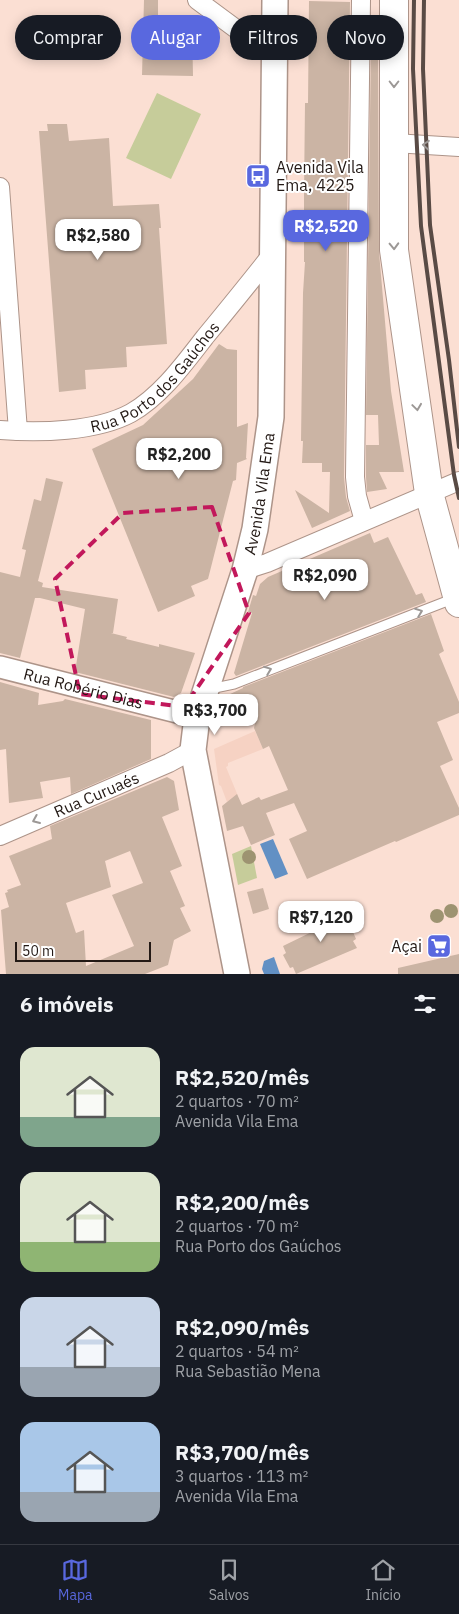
<!DOCTYPE html>
<html lang="pt">
<meta charset="utf-8">
<style>
body{margin:0;font-family:"IBM Plex Sans",sans-serif;background:#242831;color:#f1f3f6;height:100vh;display:flex;flex-direction:column;font-size:19px;white-space:nowrap}
*{box-sizing:border-box;margin:0}
p{font-size:16px;color:#9ea1a6}
.icon{flex:none;width:28px;height:28px;fill:none;stroke:currentColor;stroke-width:2;stroke-linecap:round;stroke-linejoin:round}
.map{position:relative;height:974px;overflow:hidden}
.drawer{display:flex;flex-direction:column;background:#171b24;flex:1}
.drawer>*{flex:none}
.hud{position:absolute;left:15px;top:15px;width:430px;height:45px;display:flex;gap:10px}
.scale{position:absolute;left:15px;bottom:12px;width:136px;box-sizing:border-box;padding-left:5px;border:2px solid #231915;border-top:0;font-size:14px;line-height:18px;white-space:nowrap;color:#231915;-webkit-text-stroke:4px #fff;paint-order:stroke}
.price{position:absolute;translate:-50% -42px;padding:0 11px;border-radius:10px;background:#fff;color:#222;font-size:16px;line-height:32px;filter:drop-shadow(0 1px 2px #0008)}
.price::after{content:'';position:absolute;left:50%;top:30px;width:15px;height:11px;margin-left:-8px;background:inherit;clip-path:polygon(0 0,100% 0,50% 100%)}
.price.on{background:#5968df;color:#fff}
ul{padding:0;list-style:none}
li{display:flex;align-items:center;gap:15px;height:125px;padding:0 20px}
li span{display:grid;place-items:center;flex:none;width:140px;height:100px;border-radius:15px;color:#555}
li>.icon{margin-inline-start:auto}
span .icon{width:60px;height:60px;fill:#fffc;stroke-width:1}
li b{font-size:21px}
h2{display:flex;justify-content:space-between;align-items:center;height:60px;padding:0 20px;font-size:21px}
.chip{padding:0 18px;border-radius:22px;background:#171b24;box-shadow:0 2px 12px #0003;font-size:18px;line-height:45px}
.chip.on{background:#5968df;color:#fff}
.menu{display:flex;justify-content:space-around;align-items:center;height:70px;border-top:1px solid #363941;background:#171b24;font-size:14px;color:#9ea1a6}
.menu a{display:grid;justify-items:center;gap:2px}
.menu .on{color:#5968df}
.map>svg:first-child{display:block}
.built{fill:#f6d2c3}
.green{fill:#c6cc9a}
.water{fill:#6290c4}
.building{fill:#cbb4a4;fill-rule:evenodd}
.lines{fill:none;stroke-linecap:round;stroke-linejoin:round}
.service-casing{stroke:#ad9489;stroke-width:11}
.minor-casing{stroke:#ad9489;stroke-width:20}
.tertiary-casing{stroke:#ad9489;stroke-width:24}
.secondary-casing{stroke:#ad9489;stroke-width:28}
.primary-casing{stroke:#ad9489;stroke-width:30}
.service{stroke:#fff;stroke-width:9}
.minor{stroke:#fff;stroke-width:18}
.tertiary{stroke:#fff;stroke-width:21}
.secondary{stroke:#fff;stroke-width:25}
.primary{stroke:#fff;stroke-width:28}
.rail{stroke:#594b45;stroke-width:4}
.tree{fill:#9d9371}
.oneway{stroke:#9c9896}
.marked{fill:none;stroke:#c2185b;stroke-width:4;stroke-dasharray:10 6;stroke-linejoin:round}
.labels{text-anchor:middle;stroke-width:4;stroke-linejoin:round;paint-order:stroke}
.poi-label{font-size:16px;fill:#231915;stroke:#fff;text-anchor:start}
.street-label{font-size:16px;fill:#231915;stroke:#fff}
</style>
<div class="map">
<svg width="459" height="974" viewBox="0 0 459 974">
<rect width="100%" height="100%" fill="#fbdfd3"/>
<path class="built" d="M255,731L263,749L228,763V766L226,767L238,796L227,802L221,786L219,785L214,749Z"/>
<g class="green">
<path d="M157,93L201,114L171,179L126,158Z"/>
<path d="M251,846L257,878L238,885L232,854Z"/>
</g>
<g class="water">
<path d="M273,839L288,874L275,879L260,844Z"/>
<path d="M274,957L280,974H264L262,969L264,961Z"/>
</g>
<g class="building">
<path d="M144,0H158V25L192,26L193,76L142,75Z"/>
<path d="M309,1L350,2L344,477L346,497L350,511L312,528L295,490L329,513L330,472H322V463H302L303,441H301L303,293L305,262H304V193L305,103H308Z"/>
<path d="M371,42H378L379,252L391,391L404,472H379L387,489L367,492L366,477V445H379L378,415H366Z"/>
<path d="M47,124H67L69,141L109,138L113,206L159,204L161,228H159L167,344L126,347L127,367L85,370L86,389L59,392L39,131H48Z"/>
<path d="M219,344L227,349L237,350V427L248,423L246,458L247,459L237,463L236,480L233,481L208,579L191,586L195,596L158,612L92,449L143,425L193,379Z"/>
<path d="M46,478L63,482L38,581L43,583L42,587L118,599L113,633H111L127,637L126,639L159,647V644L195,653L181,693L174,697L75,672L85,609L40,598H35L20,658L0,653V572L20,577L26,550L22,549L34,499L41,501Z"/>
<path d="M370,533L374,543L388,537L416,595L422,593L426,602L236,676L234,673L252,613L248,612L253,595L256,596L260,584L268,577Z"/>
<path d="M431,614L444,651L439,654L459,702V713L437,722L453,760L440,766L459,808V815L396,842L395,841L307,879L289,839L307,831L294,803L266,813L275,835L251,845L243,826L227,831L222,806L237,794L242,805L259,797L261,800L288,790L269,746L263,749L254,728L256,718L225,710L228,695L243,688V687Z"/>
<path d="M0,682L39,693L38,705L63,701L65,699L151,720V759L71,794L70,777L40,782L43,798L9,803L6,749L0,750Z"/>
<path d="M167,777L174,781L179,810L162,817L182,866L170,871L185,906L180,908L191,931L174,940L168,965L145,974H6L1,910L9,907L5,893L8,892L7,890L21,885L9,856L52,839L50,826ZM130,851L143,883L112,895L134,946L86,966L84,930L76,933L66,903L111,887L105,861Z"/>
<path d="M263,888L269,909L253,914L247,892Z"/>
<path d="M336,904L347,926L350,925L356,939L353,941L357,948L296,974L293,967L290,968L283,955L286,953L283,946L326,925L320,911Z"/>
<path d="M459,954V974H398V968Z"/>
</g>
<g class="lines">
<defs>
<path id="service" d="M210,689L234,684L455,598"/>
<g id="minor">
<path d="M197,0L247,37L274,48"/>
<path d="M361,0L355,477L357,496L364,521"/>
<path d="M394,143L459,147"/>
<path d="M0,187L18,431"/>
<path id="s1" d="M0,430C39,433 96,432 131,413C161,396 184,364 205,337C228,309 250,282 272,254"/>
<path d="M245,570L267,563L459,481"/>
<path id="s2" d="M0,836L169,763L193,750"/>
</g>
<g id="tertiary">
<path id="s3" d="M0,667L197,717"/>
</g>
<g id="secondary">
<path id="s4" d="M237,974L193,750L197,717L245,570L255,529L271,417L275,0"/>
</g>
<path id="primary" d="M394,0V250L429,493L459,603"/>
</defs>
<use href="#service" class="service-casing"/>
<use href="#minor" class="minor-casing"/>
<use href="#tertiary" class="tertiary-casing"/>
<use href="#secondary" class="secondary-casing"/>
<use href="#primary" class="primary-casing"/>
<use href="#service" class="service"/>
<use href="#minor" class="minor"/>
<use href="#tertiary" class="tertiary"/>
<use href="#secondary" class="secondary"/>
<use href="#primary" class="primary"/>
<g class="rail">
<path d="M414,0L413,69L421,226L454,475L459,498"/>
<path d="M424,0L423,69L430,225L449,360L459,447"/>
</g>
</g>
<g class="tree">
<circle cx="249" cy="857" r="7"/>
<circle cx="451" cy="911" r="7"/>
<circle cx="437" cy="916" r="7"/>
</g>
<defs><path id="oneway-chevron" d="M-2-3.5L2.5 0L-2 3.5" fill="none" stroke-width="1.6" stroke-linecap="round" stroke-linejoin="round" transform="scale(1.25)"/></defs>
<g class="oneway">
<use href="#oneway-chevron" transform="translate(394 84) rotate(90)"/>
<use href="#oneway-chevron" transform="translate(426 145) rotate(-176)"/>
<use href="#oneway-chevron" transform="translate(394 246) rotate(88)"/>
<use href="#oneway-chevron" transform="translate(417 407) rotate(82)"/>
<use href="#oneway-chevron" transform="translate(419 612) rotate(-21)"/>
<use href="#oneway-chevron" transform="translate(268 670) rotate(-21)"/>
<use href="#oneway-chevron" transform="translate(36 820) rotate(157)"/>
</g>
<path class="marked" d="M212,507L249,613L184,707L80,694L55,579L123,513Z"/>
<defs>
<symbol id="bus-square" viewBox="-11 -11 22 22"><rect x="-9" y="-9" width="18" height="18" rx="4" fill="#5968df" stroke="#fff"/><path d="M-5-6H5V4H4V6H2V4H-2V6H-4V4H-5ZM-3.5-4V0h7V-4ZM-3.5 1.2v1.5H-2V1.2ZM2 1.2v1.5H3.5V1.2Z" fill="#fff"/></symbol>
<symbol id="supermarket-square" viewBox="-11 -11 22 22"><rect x="-9" y="-9" width="18" height="18" rx="4" fill="#5968df" stroke="#fff"/><path d="M-6-5.5h2.5l.6 2H6L4.5 2H-2.5L-4.4-4H-6ZM-1.5 3.2a1.3 1.3 0 1 0 .1 0ZM3 3.2a1.3 1.3 0 1 0 .1 0Z" fill="#fff"/></symbol>
</defs>
<g fill-rule="evenodd">
<use href="#bus-square" x="244" y="162" width="28" height="28"/>
<use href="#supermarket-square" x="425" y="932" width="28" height="28"/>
</g>
<g class="labels">
<g class="poi-label">
<text x="276" y="173">Avenida Vila<tspan x="276" dy="18">Ema, 4225</tspan></text>
<text x="422" y="952" text-anchor="end">Açai</text>
</g>
<g class="street-label">
<text dy="6" stroke="none"><textPath href="#s1" startOffset="174">Rua Porto dos Gaúchos</textPath></text>
<text dy="6" stroke="none"><textPath href="#s4" startOffset="494">Avenida Vila Ema</textPath></text>
<text dy="6" stroke="none"><textPath href="#s3" startOffset="86">Rua Robério Dias</textPath></text>
<text dy="6" stroke="none"><textPath href="#s2" startOffset="105">Rua Curuaés</textPath></text>
</g>
</g>
</svg>
<div class="scale">50 m</div>
<b class="price on" style="left:326px;top:252px">R$2,520</b>
<b class="price" style="left:98px;top:261px">R$2,580</b>
<b class="price" style="left:179px;top:480px">R$2,200</b>
<b class="price" style="left:325px;top:601px">R$2,090</b>
<b class="price" style="left:215px;top:736px">R$3,700</b>
<b class="price" style="left:321px;top:943px">R$7,120</b>
<div class="hud">
<a class="chip">Comprar</a>
<a class="chip on">Alugar</a>
<a class="chip">Filtros</a>
<a class="chip">Novo</a>
</div>
</div>
<section class="drawer">
<h2>6 imóveis<svg class="icon" aria-label="filters" viewBox="0 0 24 24"><path d="M4 7h16M4 17h16"/><circle cx="9" cy="7" r="2"/><circle cx="15" cy="17" r="2"/></svg></h2>
<ul>
<li><span style="background:linear-gradient(#dfe7d0 70%,#7fa58c 0)"><svg class="icon" aria-label="home" viewBox="0 0 24 24"><path d="M3 11l9-7 9 7M6 9v11h12V9"/></svg></span><div><b>R$2,520/mês</b><p>2 quartos · 70 m²</p><p>Avenida Vila Ema</p></div></li>
<li><span style="background:linear-gradient(#dfe7d0 70%,#8fb573 0)"><svg class="icon" aria-label="home" viewBox="0 0 24 24"><path d="M3 11l9-7 9 7M6 9v11h12V9"/></svg></span><div><b>R$2,200/mês</b><p>2 quartos · 70 m²</p><p>Rua Porto dos Gaúchos</p></div></li>
<li><span style="background:linear-gradient(#c9d6e8 70%,#9aa5b1 0)"><svg class="icon" aria-label="home" viewBox="0 0 24 24"><path d="M3 11l9-7 9 7M6 9v11h12V9"/></svg></span><div><b>R$2,090/mês</b><p>2 quartos · 54 m²</p><p>Rua Sebastião Mena</p></div></li>
<li><span style="background:linear-gradient(#a9c7e8 70%,#9aa5b1 0)"><svg class="icon" aria-label="home" viewBox="0 0 24 24"><path d="M3 11l9-7 9 7M6 9v11h12V9"/></svg></span><div><b>R$3,700/mês</b><p>3 quartos · 113 m²</p><p>Avenida Vila Ema</p></div></li>
</ul>
</section>
<nav class="menu">
<a class="on"><svg class="icon" aria-label="map" viewBox="0 0 24 24"><path d="M3 6l6-2 6 2 6-2v14l-6 2-6-2-6 2zM9 4v14M15 6v14"/></svg>Mapa</a>
<a><svg class="icon" aria-label="saved" viewBox="0 0 24 24"><path d="M7 4h10v16l-5-4-5 4z"/></svg>Salvos</a>
<a><svg class="icon" aria-label="home" viewBox="0 0 24 24"><path d="M3 11l9-7 9 7M6 9v11h12V9"/></svg>Início</a>
</nav>
